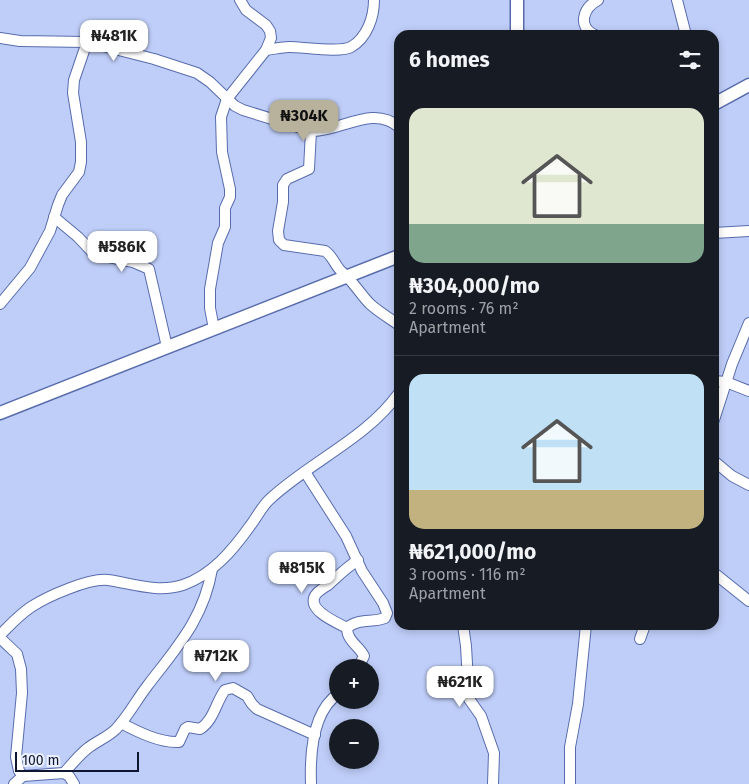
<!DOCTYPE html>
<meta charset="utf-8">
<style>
body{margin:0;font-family:"Fira Sans",sans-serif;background:#20242c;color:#f1f3f6;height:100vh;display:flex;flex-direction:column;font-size:19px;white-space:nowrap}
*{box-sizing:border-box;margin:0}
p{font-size:16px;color:#9ea1a6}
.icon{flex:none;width:28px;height:28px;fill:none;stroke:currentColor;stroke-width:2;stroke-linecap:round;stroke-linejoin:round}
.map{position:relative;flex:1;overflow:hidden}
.drawer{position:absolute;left:394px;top:30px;width:325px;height:600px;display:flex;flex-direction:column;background:#171b24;border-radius:15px;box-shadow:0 2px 8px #0003}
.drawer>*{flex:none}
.tools{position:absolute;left:329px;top:659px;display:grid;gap:10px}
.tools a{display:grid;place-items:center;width:50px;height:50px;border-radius:50%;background:#171b24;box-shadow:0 2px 8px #0003;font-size:25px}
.scale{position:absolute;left:15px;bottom:12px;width:124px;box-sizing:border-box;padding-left:5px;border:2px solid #0f162f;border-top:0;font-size:14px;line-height:18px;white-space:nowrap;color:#0f162f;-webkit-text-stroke:4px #eaf0fe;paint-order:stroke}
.price{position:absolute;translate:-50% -42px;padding:0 11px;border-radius:10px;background:#fff;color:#222;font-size:16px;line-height:32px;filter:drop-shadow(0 1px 2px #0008)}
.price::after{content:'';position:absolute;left:50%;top:30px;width:15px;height:11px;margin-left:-8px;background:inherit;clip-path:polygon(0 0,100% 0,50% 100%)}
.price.active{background:#b8b19c;color:#111}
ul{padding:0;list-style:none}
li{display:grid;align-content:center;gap:10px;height:265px;padding:0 15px}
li+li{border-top:1px solid #363941}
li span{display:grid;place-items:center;height:155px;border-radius:15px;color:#555}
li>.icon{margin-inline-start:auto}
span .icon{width:90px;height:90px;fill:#fffc;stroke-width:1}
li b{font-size:21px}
h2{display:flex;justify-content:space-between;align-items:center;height:60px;padding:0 15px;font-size:21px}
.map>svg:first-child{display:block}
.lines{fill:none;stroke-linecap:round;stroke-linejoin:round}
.minor-casing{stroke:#586cac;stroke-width:12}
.tertiary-casing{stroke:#586cac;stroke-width:15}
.minor{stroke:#fff;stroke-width:10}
.tertiary{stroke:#fff;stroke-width:12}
</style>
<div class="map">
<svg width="749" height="784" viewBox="0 0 749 784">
<rect width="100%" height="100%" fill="#bfcef9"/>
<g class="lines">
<defs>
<g id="minor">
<path d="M677,0L686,35"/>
<path d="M595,35C577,27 583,8 598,0"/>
<path d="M0,38L20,41L87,42L154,59L197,73L210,82L235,106L243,110L311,131C340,132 373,104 399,127"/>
<path d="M266,50C274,49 282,47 289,47C304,47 340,53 351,47C367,38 374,17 374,0"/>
<path d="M311,131L309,169L287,179L283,185V202L278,231L279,240L284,245L325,251C333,256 335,266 342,272C353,281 360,294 370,304C379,312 389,318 399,325"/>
<path d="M54,217L78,237L94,254L133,262L149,269L167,347"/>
<path d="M714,233L749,231"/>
<path d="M0,304L30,268L50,231L58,205L62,195L79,172L81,162V142L73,93L74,80L87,42"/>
<path d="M214,329L210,308V289L218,243L225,227V208L230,197V189L222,152L221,117L227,99L266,50L271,38L270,31L266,25L246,10L240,0"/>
<path d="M714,381L726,382L749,391"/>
<path d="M714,420L732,364L749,323"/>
<path d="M714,461L732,476L749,485"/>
<path d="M305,472L346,536L362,571L383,603L387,613L385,618C372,623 358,618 347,628"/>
<path d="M714,573L749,601"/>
<path d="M463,625L466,646L469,699L481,716L494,753L493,784"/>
<path d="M347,628C338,623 310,612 314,598C315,593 323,588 328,585C338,576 347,567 358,560"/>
<path d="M347,628C347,641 359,646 364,656L358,668"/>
<path d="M0,635C9,626 19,615 31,607C48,596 89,578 108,580C134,584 158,593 183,585C212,575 233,550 250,526C257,517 262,506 270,499C311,461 366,439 399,393"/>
<path d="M0,638L17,654L21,669L22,693L16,757L19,771L23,776L64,773L69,776L74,784"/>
<path d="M640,639L645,625"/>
<path d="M121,723C138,732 160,743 179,742L185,729L188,727L200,729C214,720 216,702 225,690L233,688L247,696L252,704L257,709L315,735"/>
<path d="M64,773C72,764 79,755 88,748C97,741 108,737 116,729C129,715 137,699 148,685C177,647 204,618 212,569"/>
<path d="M14,784L23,776"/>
<path d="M311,784C310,756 312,712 338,694"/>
<path d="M570,784V747L578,704L586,625"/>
</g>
<g id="tertiary">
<path d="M517,35V0"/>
<path d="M714,104L749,85"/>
<path d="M0,413L399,256"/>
</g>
</defs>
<use href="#minor" class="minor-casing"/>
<use href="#tertiary" class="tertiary-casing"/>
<use href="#minor" class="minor"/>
<use href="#tertiary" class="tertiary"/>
</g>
</svg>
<div class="tools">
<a>+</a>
<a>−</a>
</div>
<div class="scale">100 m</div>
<b class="price" style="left:114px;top:62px">₦481K</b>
<b class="price active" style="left:304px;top:142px">₦304K</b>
<b class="price" style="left:122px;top:273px">₦586K</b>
<b class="price" style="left:302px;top:594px">₦815K</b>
<b class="price" style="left:216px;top:682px">₦712K</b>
<b class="price" style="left:460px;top:708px">₦621K</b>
<section class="drawer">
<h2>6 homes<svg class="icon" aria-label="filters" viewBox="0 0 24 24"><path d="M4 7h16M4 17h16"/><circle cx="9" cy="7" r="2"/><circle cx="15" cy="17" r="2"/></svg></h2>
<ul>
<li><span style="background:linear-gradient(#dfe7d0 75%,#7fa58c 0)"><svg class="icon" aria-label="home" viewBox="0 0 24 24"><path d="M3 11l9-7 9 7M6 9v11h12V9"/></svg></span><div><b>₦304,000/mo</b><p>2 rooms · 76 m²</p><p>Apartment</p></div></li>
<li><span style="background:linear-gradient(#bfe0f5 75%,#c2b280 0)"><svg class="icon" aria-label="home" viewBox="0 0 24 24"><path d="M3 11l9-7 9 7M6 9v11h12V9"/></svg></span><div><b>₦621,000/mo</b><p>3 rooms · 116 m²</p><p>Apartment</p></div></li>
</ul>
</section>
</div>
